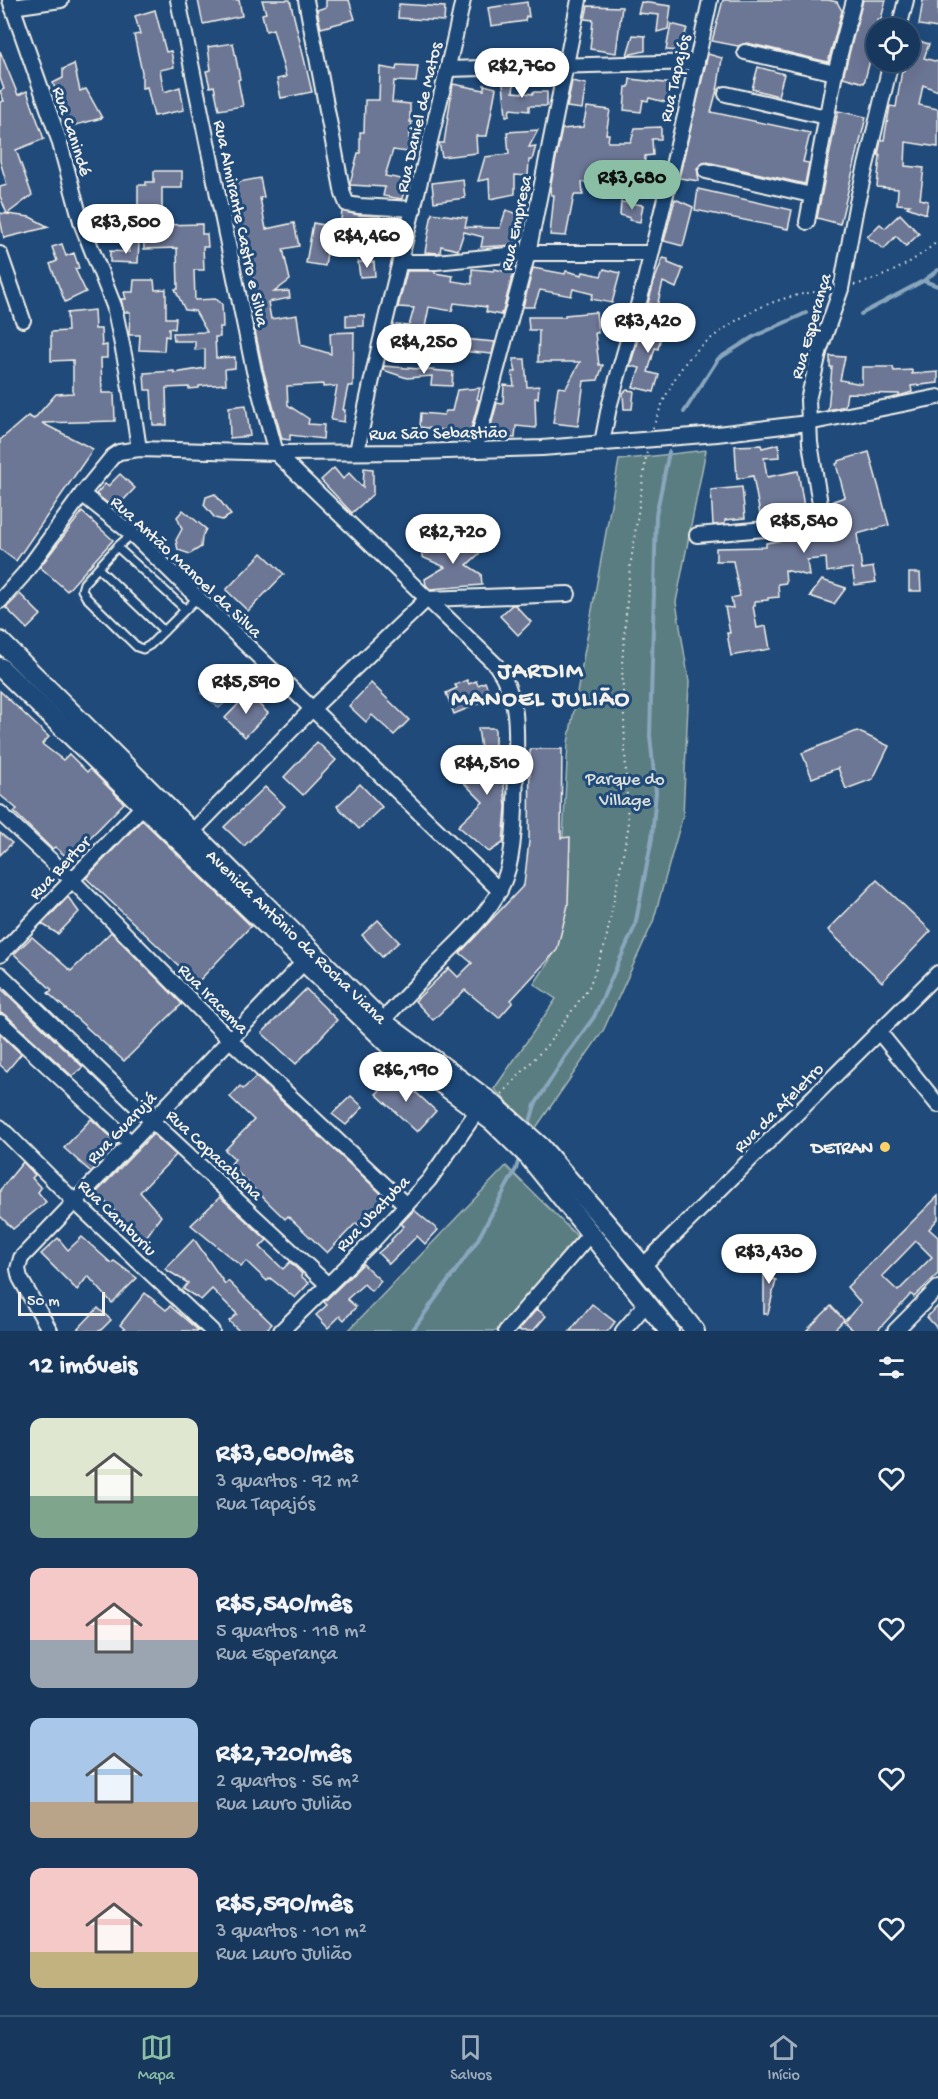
<!DOCTYPE html>
<html lang="pt">
<meta charset="utf-8">
<style>
body{margin:0;font-family:"Gochi Hand",sans-serif;background:#203f62;color:#f1f3f6;height:100vh;display:flex;flex-direction:column;font-size:22px;white-space:nowrap}
*{box-sizing:border-box;margin:0}
p{font-size:20px;color:#9eacbb}
.icon{flex:none;width:33px;height:33px;fill:none;stroke:currentColor;stroke-width:2;stroke-linecap:round;stroke-linejoin:round}
.map{position:relative;height:1331px;overflow:hidden}
.panel{display:flex;flex-direction:column;background:#17385c;flex:1}
.panel>*{flex:none}
.tools{position:absolute;left:866px;top:18px;display:grid;gap:12px}
.tools a{display:grid;place-items:center;width:54px;height:54px;border-radius:50%;background:#17385c;box-shadow:0 6px 24px #0002,0 0 0 2px #365272;font-size:30px}
.scale{position:absolute;left:18px;bottom:15px;width:87px;box-sizing:border-box;padding-left:6px;border:3px solid #f4f1e8;border-top:0;font-size:16px;line-height:21px;white-space:nowrap;color:#f4f1e8;-webkit-text-stroke:4px #1f4a7a;paint-order:stroke}
.price{position:absolute;translate:-50% -51px;padding:0 14px;border-radius:21px;background:#fff;color:#222;font-size:20px;line-height:39px;filter:drop-shadow(0 2px 3px #0008)}
.price::after{content:'';position:absolute;left:50%;top:36px;width:18px;height:14px;margin-left:-9px;background:inherit;clip-path:polygon(0 0,100% 0,50% 100%)}
.price.active{background:#8abfa5;color:#111}
ul{padding:0;list-style:none}
li{display:flex;align-items:center;gap:18px;height:150px;padding:0 30px}
li span{display:grid;place-items:center;flex:none;width:168px;height:120px;border-radius:12px;color:#555}
li>.icon{margin-inline-start:auto}
span .icon{width:72px;height:72px;fill:#fffc;stroke-width:1}
li b{font-size:26px}
h2{display:flex;justify-content:space-between;align-items:center;height:72px;padding:0 30px;font-size:26px}
.dock{display:flex;justify-content:space-around;align-items:center;height:84px;border-top:2px solid #365272;background:#17385c;font-size:16px;color:#9eacbb}
.dock a{display:grid;justify-items:center;gap:3px}
.dock .active{color:#8abfa5}
.map>svg:first-child{display:block}
.green{fill:#5a7d82;stroke:#a7b7b5;stroke-width:1.5}
.water{fill:#42749f;stroke:#89a6bc;stroke-width:1.5}
.lines{fill:none;stroke-linecap:round;stroke-linejoin:round}
.stream{stroke:#89a6bc;stroke-width:4}
.building{fill:#6c7695;stroke:#f4f1e8;stroke-width:1.5;fill-rule:evenodd}
.service-casing{stroke:#f4f1e8;stroke-width:11}
.minor-casing{stroke:#f4f1e8;stroke-width:18}
.secondary-casing{stroke:#f4f1e8;stroke-width:22}
.path{stroke:#f4f1e8;stroke-width:2;stroke-dasharray:1.5 4.5;stroke-linecap:butt}
.service{stroke:#1f4a7a;stroke-width:7}
.minor{stroke:#1f4a7a;stroke-width:14}
.secondary{stroke:#1f4a7a;stroke-width:18}
.poi-dot{fill:#ffd166;stroke:#1f4a7a;stroke-width:2}
.labels{text-anchor:middle;stroke-width:6;stroke-linejoin:round;paint-order:stroke}
.street-label{font-size:18px;fill:#f4f1e8;stroke:#1f4a7a}
.park-label{font-size:18px;fill:#dde0d9;stroke:#1f4a7a}
.poi-label{font-size:18px;font-weight:bold;fill:#f4f1e8;stroke:#1f4a7a;text-anchor:end}
.district-label{font-size:24px;font-weight:bold;letter-spacing:1.5px;fill:#f4f1e8;stroke:#1f4a7a}
</style>
<div class="map">
<svg width="938" height="1331" viewBox="0 0 938 1331">
<rect width="100%" height="100%" fill="#1f4a7a"/>
<filter id="ink" filterUnits="userSpaceOnUse"><feTurbulence type="fractalNoise" baseFrequency=".0167" numOctaves="2"/><feDisplacementMap in="SourceGraphic" scale="12" xChannelSelector="R" yChannelSelector="G"/><feConvolveMatrix kernelMatrix="1 2 1 2 8 2 1 2 1" color-interpolation-filters="sRGB"/></filter>
<g filter="url(#ink)">
<g class="green">
<path d="M706,450L676,602L689,682L683,815L653,922L603,1031L535,1129L494,1089L556,999L534,984L557,949L568,743L619,460Z"/>
<path d="M506,1166L580,1239L499,1331H348Z"/>
</g>
<path class="water" d="M226,672L240,689L219,708L201,693Z"/>
<g class="lines">
<g class="stream">
<path d="M924,281L938,286"/>
<path d="M861,314L923,281L938,270"/>
<path d="M684,412L718,359L753,337L806,313"/>
<path d="M528,1128L535,1105L565,1057L594,1017L635,926L652,838L656,792L650,736L656,515L669,452"/>
<path d="M412,1331L477,1241L516,1169L520,1155"/>
</g>
</g>
<g class="building">
<path d="M198,0H239L242,16L203,24Z"/>
<path d="M262,0H290L312,92L281,98L277,79L286,77L273,29L266,31L262,14L266,13Z"/>
<path d="M326,0H349L355,19L321,28L317,10L326,7Z"/>
<path d="M723,0H828L837,2L842,11L828,62L747,43L738,46L712,41Z"/>
<path d="M863,0H886L881,19H878L876,38L864,83L843,77Z"/>
<path d="M923,0H938V28L919,25Z"/>
<path d="M527,2L529,17L526,16L525,21L491,26L488,8Z"/>
<path d="M641,2L671,6L668,29L657,32L659,15L638,13Z"/>
<path d="M399,4L445,7L444,21L398,18Z"/>
<path d="M588,6L622,7L616,53L590,49L593,20L585,19Z"/>
<path d="M155,10L166,52L171,51L174,67L160,70L164,92L180,87L184,110L154,116L147,87L142,88V72L134,35L140,34L135,16Z"/>
<path d="M671,24L687,28L680,51L666,50Z"/>
<path d="M633,35L645,36V51L627,55Z"/>
<path d="M909,38L929,44L924,58L938,62V91L923,85L919,105L938,109V147L906,142L905,166L924,168L920,199L928,201L926,214L907,207L910,205L897,204L898,189L877,187L880,155H878L881,140H884L890,106L896,107L902,70L904,71L906,62H909Z"/>
<path d="M233,43L240,79L238,80L243,106L219,110L214,86L210,87L206,71L211,70L208,47Z"/>
<path d="M0,51L18,95L27,91L44,139L16,150L32,195L7,214L30,217L49,227L4,238L0,219V213L7,214L0,196V187L7,185L0,161V102L4,101L0,91L4,89L0,78Z"/>
<path d="M708,54L722,58L718,86L711,112L810,133L803,162L809,163L805,184L707,162L703,163L697,168L699,181L679,178Z"/>
<path d="M74,64L80,91L86,89L102,118L68,127L55,99L58,98L53,83L63,78V69Z"/>
<path d="M397,65L418,66L416,82L394,81L392,102L410,104V122H412L409,138H417L415,153L393,150L385,176L407,180L402,199L383,196L385,187L350,185V183L358,153H360V132H364L365,100H379L380,67L396,70Z"/>
<path d="M758,67L784,74L778,96L752,89Z"/>
<path d="M630,79L673,84L669,103L649,98L648,101L643,100L641,112L624,110L626,87H629Z"/>
<path d="M572,81L586,84L582,109L567,107Z"/>
<path d="M503,83L514,84L513,92L533,94V92H547V106H529V111L510,109L509,116H506Z"/>
<path d="M453,84L484,90V85L496,88L487,136H476L477,153L442,157L439,143H444Z"/>
<path d="M587,107L610,110L606,134H609L608,142H631L635,128L661,127V139H652L653,155L645,156L644,175L603,173L601,185L582,182L583,195H574L566,236L550,235L554,195H551L550,188L562,129L583,127Z"/>
<path d="M838,111L866,117L840,224L817,218Z"/>
<path d="M538,130L529,147L536,146L532,160H529L528,176L515,175V194L490,199L489,179L478,181L485,157L509,154L507,132Z"/>
<path d="M154,171H182V188H162V225L202,224V234H207L208,247H203L204,270H194L195,300L216,299L222,304L223,327H220V337H215L216,358L235,357V368L225,369L226,384L199,386V388L189,389V387L166,388L167,425H153L151,390H145L144,373L174,371V373L205,368V349L195,350V341H174L173,333L207,332L195,311L185,310L175,289H178L177,248L144,249L143,223L133,222L134,207H138V185H146V182H154Z"/>
<path d="M260,178L264,197L260,198L266,229L294,223L299,246L283,249L290,280L274,292L289,291L290,298L268,302L271,319L297,315L301,345L331,354L330,333L354,332L353,386H348L343,410H345L344,422L331,420L337,386L323,387V384L287,386L288,405L309,419L308,424L324,425L323,439L290,435V440L282,439L263,369L250,307H256L252,283H254L248,257L242,258L238,240L242,239L235,203H231L228,184Z"/>
<path d="M463,179L465,198L434,202L432,183Z"/>
<path d="M698,189L792,210L788,229L695,210Z"/>
<path d="M675,199L693,207L683,246L664,241Z"/>
<path d="M621,202L643,205L640,222L629,220L630,218L620,215Z"/>
<path d="M506,210L523,216L515,245L481,247L483,237L464,232L458,250L441,246L440,253L425,252L432,213L467,218L465,227L500,228Z"/>
<path d="M342,211L358,215L380,216L377,243L329,239L325,266L306,263L313,223L340,228Z"/>
<path d="M900,214L919,234L906,246L896,236L884,249L867,237L880,224L885,228Z"/>
<path d="M139,242L138,263L110,262V251L129,252L128,243Z"/>
<path d="M62,244L66,256L74,253L79,268L75,269L86,292L65,302L50,264L57,261L52,247Z"/>
<path d="M663,258L668,259V263L683,269L676,288L663,282L657,306L648,303L655,279Z"/>
<path d="M358,262H374L375,276L360,277Z"/>
<path d="M533,268L565,274L566,271L582,275L583,272L601,276L604,269L620,273L612,303L591,299L593,294L573,289L571,296L540,290L534,307H523Z"/>
<path d="M472,269L494,271V269L513,273L502,315L501,312V315L486,312L487,307L454,303L452,311L429,307L425,327L431,344L463,339L495,342L492,354L460,351V353L397,361V337L394,335L396,325L409,326L414,308L398,307L407,271H435V273L453,276L452,281L472,284Z"/>
<path d="M134,280H154L155,290L166,289V318H176L175,329L169,328V337L165,336L164,351L139,350L140,335H129L130,312H124L121,299H126L124,292H133Z"/>
<path d="M94,310L95,329H101L102,346L107,345V358H101L102,393H114L115,421L42,423L93,449L16,561L0,549V440L28,416L34,419L56,394L73,393V360L51,361V332L68,331L67,313Z"/>
<path d="M596,312L598,333H595L599,365H603L598,380L584,381L578,426L553,423L558,387L566,388L580,362H538L539,330H529L528,317H565V315Z"/>
<path d="M346,315H364V326L346,327Z"/>
<path d="M650,317L669,322L664,337L661,336L658,349L655,348L648,372L659,375L654,392L633,387L640,368L630,366L639,336L644,337Z"/>
<path d="M830,356L845,357L840,380L862,384V367H893L894,371L912,370V374L938,372V383L911,386L912,392L899,396V394L847,393L845,406L828,410L832,367H830Z"/>
<path d="M513,359H525L527,387L539,386L538,398H535L536,428L516,426L515,438L488,437L497,403L503,404L504,385L514,386L512,372H516Z"/>
<path d="M384,366L453,372L452,386L431,385L432,376L407,378L383,370Z"/>
<path d="M480,388L477,399L479,400L468,440L455,439L457,432L420,427L421,413L444,415L446,411H452L457,390Z"/>
<path d="M627,390L634,391L632,409H624L623,393Z"/>
<path d="M246,405L250,436L230,438L229,407Z"/>
<path d="M779,444L780,457L764,458L767,477L798,471L805,513L761,520L753,476L737,479L735,446L761,445L762,448Z"/>
<path d="M869,452L889,525L857,534L862,569L873,567L876,582L855,585L852,568L827,572L826,558L807,560L809,576L785,570L786,583L778,584L779,597L768,598V600L755,601V606H753L757,628L766,626L770,649L731,656L727,633H730L725,607L733,608L731,598L740,596L733,561H716V548L766,547V543L784,540L783,537L822,530L823,541L843,537L833,501L845,497L836,464L838,463V461Z"/>
<path d="M334,468L343,479L349,473L363,488L364,468L373,469V494L352,513L321,480Z"/>
<path d="M120,474L135,488L115,509L96,494L105,484L108,486Z"/>
<path d="M742,487L745,518L725,520V524L713,525L711,490Z"/>
<path d="M215,494L231,515L222,520L215,518L204,505L206,497Z"/>
<path d="M183,510L206,529L202,537L201,547L190,554L178,550L176,540L182,529L177,517Z"/>
<path d="M82,512L113,540L67,591L40,567Z"/>
<path d="M451,541L472,545L480,544L481,552L467,565L481,574L482,585L430,589L426,585L425,579L445,567L422,557V548H433Z"/>
<path d="M262,553L284,574L248,611L226,590Z"/>
<path d="M909,573H920L921,591H909Z"/>
<path d="M822,580L846,588L834,604L810,596Z"/>
<path d="M20,594L41,615L27,629L6,608Z"/>
<path d="M512,605H515L531,622L518,635L500,616Z"/>
<path d="M467,680L469,684L476,681L478,685L485,682L490,694L483,697L485,701L454,714L446,693L457,688L455,685Z"/>
<path d="M371,683L409,720L394,735L372,715L366,722L349,706Z"/>
<path d="M0,691L49,737L42,744L63,760L69,754L87,772L90,769L124,803L69,859L55,847L52,849L51,848L14,812L17,809L0,795Z"/>
<path d="M248,694L268,713L245,737L225,718Z"/>
<path d="M478,728H495V753L504,763L502,765L506,807L503,843L489,852L458,826L483,802L463,782L483,763Z"/>
<path d="M857,731L889,746L873,779L846,789L838,768L812,778L802,753Z"/>
<path d="M317,742L336,760L303,795L284,777Z"/>
<path d="M530,749H562L561,838L570,837L568,905L557,950L511,1000L513,1002L499,1018L465,990L433,1020L415,1001L449,968L458,977L472,963L460,953L524,885L529,841Z"/>
<path d="M360,784L382,807L359,829L337,806Z"/>
<path d="M265,787L285,806L244,846L224,827Z"/>
<path d="M142,820L251,926L197,983L86,878Z"/>
<path d="M0,833L12,843L0,855Z"/>
<path d="M877,880L931,931L882,982L828,930Z"/>
<path d="M68,897L79,912L58,934L42,924Z"/>
<path d="M378,920L399,942L382,957L362,935Z"/>
<path d="M111,932L182,1004L124,1061L48,993L52,990L14,954L32,937L71,971Z"/>
<path d="M0,988L10,997L83,1067L72,1076L6,1015L0,1013Z"/>
<path d="M306,989L337,1020L296,1064L262,1033Z"/>
<path d="M0,1034L21,1054L7,1071L0,1065Z"/>
<path d="M397,1075L436,1111L417,1132L376,1094Z"/>
<path d="M256,1077L389,1201L361,1227L356,1223L327,1253L288,1216L285,1219L230,1165L235,1159L225,1150L254,1120L230,1097L240,1086L243,1089Z"/>
<path d="M351,1096L363,1107L346,1125L332,1114Z"/>
<path d="M91,1119L118,1143L91,1172L64,1148Z"/>
<path d="M153,1134L176,1155L140,1192L161,1216L144,1240L96,1193Z"/>
<path d="M23,1162L35,1175L32,1178L41,1188L38,1192L46,1202L13,1229L0,1216V1190Z"/>
<path d="M938,1196V1219L929,1229L938,1237V1274L914,1297L911,1294L877,1331H854L844,1322L861,1303L847,1287ZM916,1241L932,1257L898,1291L882,1276Z"/>
<path d="M220,1197L267,1240L260,1247L283,1269L290,1262L302,1274L301,1276L309,1283L295,1298L270,1278L267,1281L246,1261L241,1266L191,1225Z"/>
<path d="M414,1210L438,1230L425,1244L417,1236L389,1264L378,1253L392,1241L391,1240L404,1226L401,1224Z"/>
<path d="M82,1237L111,1263L114,1261L137,1278L112,1303L88,1276L77,1290L41,1254L58,1238L68,1250Z"/>
<path d="M194,1239L225,1284L228,1281L272,1324L265,1331H239L229,1321L237,1314L212,1289L201,1300L183,1289L188,1283L165,1269Z"/>
<path d="M764,1259L778,1268L770,1278L776,1280L768,1314H764Z"/>
<path d="M363,1264L381,1281L371,1291L364,1284L347,1299L356,1307L344,1320L340,1316L328,1328L316,1315L327,1305L324,1302Z"/>
<path d="M145,1293L166,1310L170,1306L199,1331H127L120,1325Z"/>
<path d="M592,1304L615,1322L608,1331H570Z"/>
<path d="M831,1306L844,1320L833,1331H806Z"/>
<path d="M938,1306V1329L927,1317Z"/>
<path d="M98,1308L111,1320L100,1331H76Z"/>
<path d="M537,1309L546,1316L533,1331H518Z"/>
</g>
<g class="lines">
<defs>
<g id="service">
<path d="M132,534L117,547L84,583L82,590L86,597L137,647L143,649L150,645L197,598"/>
<path d="M117,547L185,609"/>
<path d="M98,568L164,631"/>
</g>
<g id="minor">
<path d="M10,0L59,140L82,225L114,306L127,369L139,449"/>
<path d="M178,0L254,371L276,453L496,665C520,700 516,725 516,766C515,795 516,848 506,875C495,909 464,936 439,961C420,981 401,1001 382,1021"/>
<path d="M306,0L343,194L347,204L359,206L414,209"/>
<path d="M12,7L61,0"/>
<path d="M899,28L906,0"/>
<path d="M745,52L835,73"/>
<path d="M448,69L697,62"/>
<path d="M726,94L826,117"/>
<path d="M706,171L811,195"/>
<path d="M807,222L835,73L854,0"/>
<path d="M0,254L23,320"/>
<path d="M400,262H436L528,253H650"/>
<path d="M602,443L609,407L644,284L687,108L710,0"/>
<path d="M475,450L528,253L579,0"/>
<path d="M357,452C386,300 431,151 463,0"/>
<path d="M82,494L132,534L500,891"/>
<path d="M697,535L799,526C812,521 819,518 820,504L810,443L808,400L820,349L841,289L856,207L891,62"/>
<path d="M0,601L24,574L82,494L113,456L119,452L139,449L276,453L417,452L542,448L717,434L808,423L938,397"/>
<path d="M0,813L71,879L230,1040L406,1205"/>
<path d="M192,832L311,710L427,599L568,594"/>
<path d="M0,955L144,805"/>
<path d="M0,974L152,1121L327,1284"/>
<path d="M0,1022L131,1143"/>
<path d="M879,1032L938,1105"/>
<path d="M0,1127L75,1202L212,1331"/>
<path d="M643,1266L938,973"/>
<path d="M50,1331L20,1278L18,1269L21,1258L304,962"/>
<path d="M281,1331L374,1240L429,1180L478,1110"/>
<path d="M506,1331L590,1234"/>
<path d="M623,1331L647,1303"/>
<path d="M895,1331L938,1288"/>
</g>
<g id="secondary">
<path d="M0,641L382,1021L493,1104L541,1147L643,1266L695,1331"/>
<path d="M0,667L392,1047L493,1122L529,1157L669,1331"/>
</g>
</defs>
<use href="#service" class="service-casing"/>
<use href="#minor" class="minor-casing"/>
<use href="#secondary" class="secondary-casing"/>
<g class="path">
<path d="M854,285C887,277 912,263 938,241"/>
<path d="M653,428C661,405 671,382 686,362C694,351 706,342 717,334C755,306 781,296 828,290"/>
<path d="M502,1094L548,1044L589,987L605,945L628,829L622,664L629,575L647,451"/>
</g>
<use href="#service" class="service"/>
<use href="#minor" class="minor"/>
<use href="#secondary" class="secondary"/>
</g>
</g>
<circle class="poi-dot" cx="885" cy="1147" r="6"/>
<g class="labels">
<g class="street-label">
<text transform="translate(674 78) rotate(-77)" y="6">Rua Tapajós</text>
<text transform="translate(418 117) rotate(-77)" y="6">Rua Daniel de Matos</text>
<text transform="translate(73 131) rotate(72)" y="6">Rua Canindé</text>
<text transform="translate(242 223) rotate(78)" y="6">Rua Almirante Castro e Silva</text>
<text transform="translate(515 223) rotate(-78)" y="6">Rua Empresa</text>
<text transform="translate(810 326) rotate(-74)" y="6">Rua Esperança</text>
<text transform="translate(438 432) rotate(-1)" y="6">Rua São Sebastião</text>
<text transform="translate(187 566) rotate(43)" y="6">Rua Antão Manoel da Silva</text>
<text transform="translate(59 867) rotate(-46)" y="6">Rua Bertor</text>
<text transform="translate(297 936) rotate(44)" y="6">Avenida Antônio da Rocha Viana</text>
<text transform="translate(214 998) rotate(45)" y="6">Rua Iracema</text>
<text transform="translate(778 1107) rotate(-45)" y="6">Rua da Afeletro</text>
<text transform="translate(121 1127) rotate(-46)" y="6">Rua Guarujá</text>
<text transform="translate(215 1154) rotate(43)" y="6">Rua Copacabana</text>
<text transform="translate(372 1213) rotate(-46)" y="6">Rua Ubatuba</text>
<text transform="translate(118 1217) rotate(44)" y="6">Rua Camburiu</text>
</g>
<g class="park-label">
<text x="625" y="784">Parque do<tspan x="625" dy="21">Village</tspan></text>
</g>
<g class="poi-label">
<text x="873" y="1153">DETRAN</text>
</g>
<g class="district-label">
<text x="541" y="677">JARDIM<tspan x="541" dy="28">MANOEL JULIÃO</tspan></text>
</g>
</g>
</svg>
<div class="tools">
<a><svg class="icon" aria-label="locate" viewBox="0 0 24 24"><circle cx="12" cy="12" r="6"/><path d="M12 2v4M12 18v4M2 12h4M18 12h4"/></svg></a>
</div>
<div class="scale">50 m</div>
<b class="price" style="left:522px;top:99px">R$2,760</b>
<b class="price active" style="left:632px;top:211px">R$3,680</b>
<b class="price" style="left:126px;top:255px">R$3,500</b>
<b class="price" style="left:367px;top:269px">R$4,460</b>
<b class="price" style="left:648px;top:354px">R$3,420</b>
<b class="price" style="left:424px;top:375px">R$4,250</b>
<b class="price" style="left:804px;top:554px">R$5,540</b>
<b class="price" style="left:453px;top:565px">R$2,720</b>
<b class="price" style="left:246px;top:715px">R$5,590</b>
<b class="price" style="left:487px;top:796px">R$4,510</b>
<b class="price" style="left:406px;top:1103px">R$6,190</b>
<b class="price" style="left:769px;top:1285px">R$3,430</b>
</div>
<section class="panel">
<h2>12 imóveis<svg class="icon" aria-label="filters" viewBox="0 0 24 24"><path d="M4 7h16M4 17h16"/><circle cx="9" cy="7" r="2"/><circle cx="15" cy="17" r="2"/></svg></h2>
<ul>
<li><span style="background:linear-gradient(#dfe7d0 65%,#7fa58c 0)"><svg class="icon" aria-label="home" viewBox="0 0 24 24"><path d="M3 11l9-7 9 7M6 9v11h12V9"/></svg></span><div><b>R$3,680/mês</b><p>3 quartos · 92 m²</p><p>Rua Tapajós</p></div><svg class="icon" aria-label="heart" viewBox="0 0 24 24"><path d="M12 20l-8-8c-3-5 5-10 8-4 3-6 11-1 8 4z"/></svg></li>
<li><span style="background:linear-gradient(#f6c9c9 60%,#9aa5b1 0)"><svg class="icon" aria-label="home" viewBox="0 0 24 24"><path d="M3 11l9-7 9 7M6 9v11h12V9"/></svg></span><div><b>R$5,540/mês</b><p>5 quartos · 118 m²</p><p>Rua Esperança</p></div><svg class="icon" aria-label="heart" viewBox="0 0 24 24"><path d="M12 20l-8-8c-3-5 5-10 8-4 3-6 11-1 8 4z"/></svg></li>
<li><span style="background:linear-gradient(#a9c7e8 70%,#b9a48a 0)"><svg class="icon" aria-label="home" viewBox="0 0 24 24"><path d="M3 11l9-7 9 7M6 9v11h12V9"/></svg></span><div><b>R$2,720/mês</b><p>2 quartos · 56 m²</p><p>Rua Lauro Julião</p></div><svg class="icon" aria-label="heart" viewBox="0 0 24 24"><path d="M12 20l-8-8c-3-5 5-10 8-4 3-6 11-1 8 4z"/></svg></li>
<li><span style="background:linear-gradient(#f6c9c9 70%,#c2b280 0)"><svg class="icon" aria-label="home" viewBox="0 0 24 24"><path d="M3 11l9-7 9 7M6 9v11h12V9"/></svg></span><div><b>R$5,590/mês</b><p>3 quartos · 101 m²</p><p>Rua Lauro Julião</p></div><svg class="icon" aria-label="heart" viewBox="0 0 24 24"><path d="M12 20l-8-8c-3-5 5-10 8-4 3-6 11-1 8 4z"/></svg></li>
</ul>
</section>
<nav class="dock">
<a class="active"><svg class="icon" aria-label="map" viewBox="0 0 24 24"><path d="M3 6l6-2 6 2 6-2v14l-6 2-6-2-6 2zM9 4v14M15 6v14"/></svg>Mapa</a>
<a><svg class="icon" aria-label="saved" viewBox="0 0 24 24"><path d="M7 4h10v16l-5-4-5 4z"/></svg>Salvos</a>
<a><svg class="icon" aria-label="home" viewBox="0 0 24 24"><path d="M3 11l9-7 9 7M6 9v11h12V9"/></svg>Início</a>
</nav>
